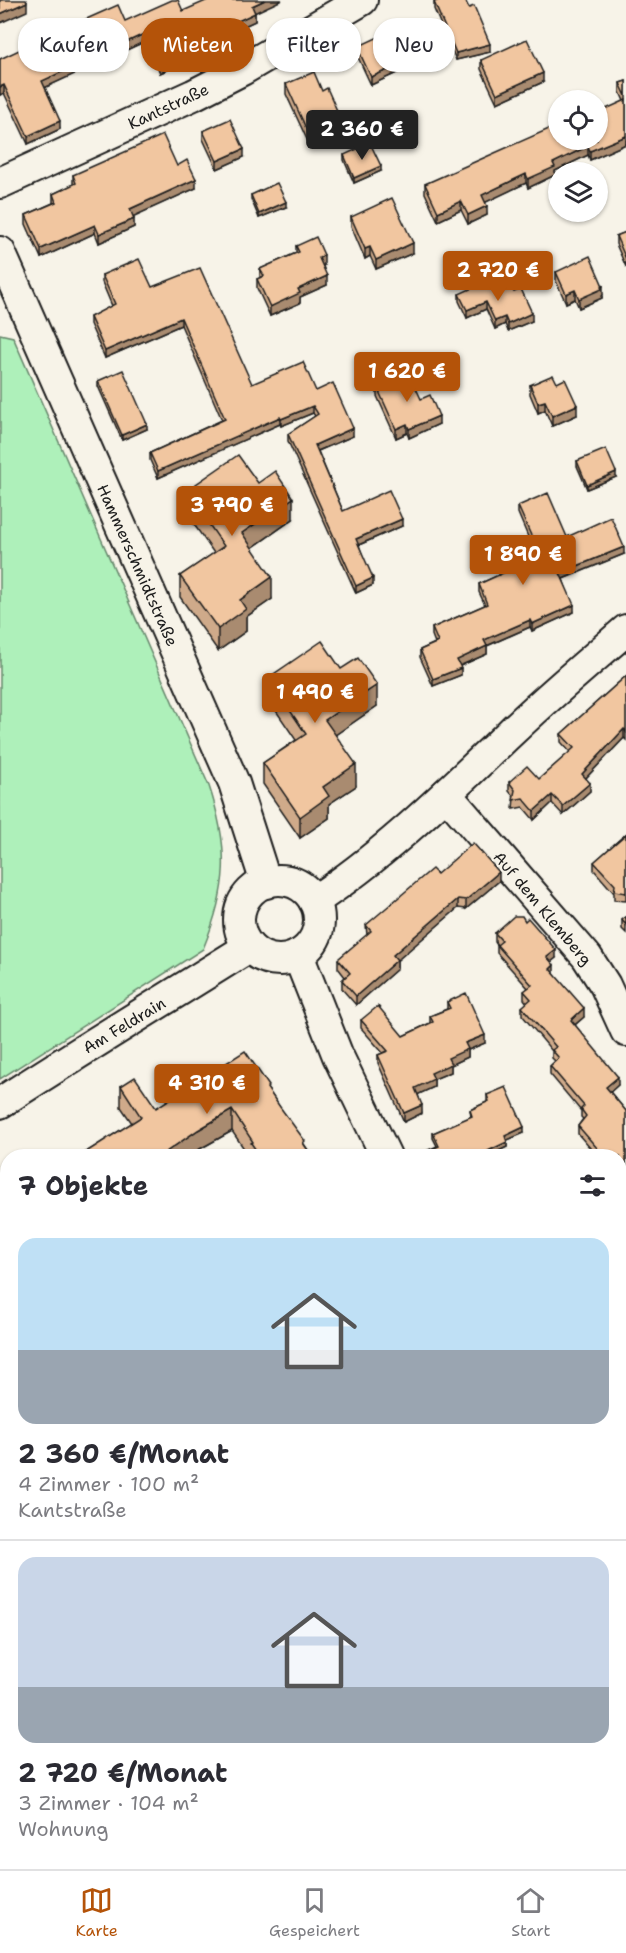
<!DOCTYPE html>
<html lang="de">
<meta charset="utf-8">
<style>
body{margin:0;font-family:"Shantell Sans",sans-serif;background:#f2f2f3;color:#2b2b33;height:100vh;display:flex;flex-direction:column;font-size:22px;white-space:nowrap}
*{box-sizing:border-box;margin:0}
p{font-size:20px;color:#7c7c81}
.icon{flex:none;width:33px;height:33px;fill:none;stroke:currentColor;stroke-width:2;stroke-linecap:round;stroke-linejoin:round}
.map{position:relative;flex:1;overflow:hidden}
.sheet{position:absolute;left:0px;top:1149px;width:627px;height:720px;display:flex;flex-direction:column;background:#fff;border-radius:24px 24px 0 0;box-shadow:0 2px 4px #0004}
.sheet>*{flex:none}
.top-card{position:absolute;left:18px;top:18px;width:591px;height:54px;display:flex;gap:12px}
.fabs{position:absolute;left:548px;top:90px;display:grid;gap:12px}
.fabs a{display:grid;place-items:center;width:60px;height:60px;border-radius:50%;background:#fff;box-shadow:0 2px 4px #0004;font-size:30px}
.price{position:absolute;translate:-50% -51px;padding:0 14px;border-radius:6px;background:#b45309;color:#fff;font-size:20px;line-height:39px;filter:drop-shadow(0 2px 3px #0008)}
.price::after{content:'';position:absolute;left:50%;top:36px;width:18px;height:14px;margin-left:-9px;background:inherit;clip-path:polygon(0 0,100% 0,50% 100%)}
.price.current{background:#222;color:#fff}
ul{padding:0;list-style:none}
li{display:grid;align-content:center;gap:12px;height:318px;padding:0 18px}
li+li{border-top:2px solid #e1e1e2}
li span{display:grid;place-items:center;height:186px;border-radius:18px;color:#555}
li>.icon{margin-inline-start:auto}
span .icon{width:108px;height:108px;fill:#fffc;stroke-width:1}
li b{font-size:26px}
h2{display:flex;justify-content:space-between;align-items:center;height:72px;padding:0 18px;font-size:26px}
.pill{padding:0 21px;border-radius:24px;background:#fff;box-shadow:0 2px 4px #0004;font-size:21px;line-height:54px}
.pill.current{background:#b45309;color:#fff}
.tab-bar{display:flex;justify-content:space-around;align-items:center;height:84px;border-top:2px solid #e1e1e2;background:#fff;font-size:16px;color:#7c7c81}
.tab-bar a{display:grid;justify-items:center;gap:3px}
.tab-bar .current{color:#b45309}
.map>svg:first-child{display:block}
.green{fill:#aef0ba;stroke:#65866b;stroke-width:1.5}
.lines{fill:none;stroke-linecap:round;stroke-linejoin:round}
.minor-casing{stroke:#1c1c1c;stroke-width:34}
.minor{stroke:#f7f3e8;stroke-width:30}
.wall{fill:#cfaa8a;stroke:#1c1c1c;stroke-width:1.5}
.shaded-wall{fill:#a98b70;stroke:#1c1c1c;stroke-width:1.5}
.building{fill:#f1c6a0;stroke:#1c1c1c;stroke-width:1.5}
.labels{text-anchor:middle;stroke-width:4.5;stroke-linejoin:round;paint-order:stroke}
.street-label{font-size:16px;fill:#1c1c1c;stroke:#f7f3e8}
</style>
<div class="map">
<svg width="626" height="1869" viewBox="0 0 626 1869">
<rect width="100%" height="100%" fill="#f7f3e8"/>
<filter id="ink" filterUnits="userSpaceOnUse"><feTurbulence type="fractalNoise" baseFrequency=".0167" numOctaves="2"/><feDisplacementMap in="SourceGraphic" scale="12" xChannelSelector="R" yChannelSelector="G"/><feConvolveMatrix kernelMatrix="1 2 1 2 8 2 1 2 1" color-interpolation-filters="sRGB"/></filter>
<g filter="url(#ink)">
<path class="green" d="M0,334L13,337L209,786C230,849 228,888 203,949L0,1079Z"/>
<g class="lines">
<defs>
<g id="minor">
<path d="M0,183L193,95L242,70L362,0"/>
<path d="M0,252L234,783L266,883"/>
<path d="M446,794L587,957L605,985L626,1031"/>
<circle cx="279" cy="920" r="40"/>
<path d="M314,901C386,854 447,793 509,734C546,698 587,664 626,630"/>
<path d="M298,955L338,1056L386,1156"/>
<path d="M0,1103C82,1050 166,999 249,947"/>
<path d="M0,1309L8,1321"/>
<path d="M620,1351L626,1345"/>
<path d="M620,1660L626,1674"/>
<path d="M620,1740L626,1735"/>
<path d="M177,1862L182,1869"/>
<path d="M419,1869L430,1862"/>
</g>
</defs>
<use href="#minor" class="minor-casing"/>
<use href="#minor" class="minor"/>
</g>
<g class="wall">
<path d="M434,2L490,52L456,60L434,9Z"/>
<path d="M183,11L255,12V21L198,47L199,56L160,73L146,41L45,87L60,129L28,144L4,93L0,95V59L36,47L73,30V25L125,21Z"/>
<path d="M357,47L399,72L371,85L357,55Z"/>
<path d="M481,60L543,82L497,103L481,69Z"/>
<path d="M626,81V144L590,160L588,155L555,171V175L528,188L526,183L485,202L487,215L468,224L461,210L438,221L425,193V184L558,140L624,101L620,92V83Z"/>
<path d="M286,84L322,91L342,131L310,146L286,94Z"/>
<path d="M203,131L244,157L217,169L203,139Z"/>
<path d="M344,155L381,171L354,183L344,160Z"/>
<path d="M177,166L196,188L133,216L134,227L99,243L95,233L41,258L26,224V215L53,203V194L73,185V175Z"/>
<path d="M251,195L286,207L259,218L251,199Z"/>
<path d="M351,217L413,253L376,269L370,256L365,259L351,226Z"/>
<path d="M626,232V267L616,244V236Z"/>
<path d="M296,246L324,265H323L327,285L300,297V303L270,316L257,288V279L260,278V269L296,253Z"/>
<path d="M556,272L603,295L602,296V298L579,308L575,299L566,303L556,281Z"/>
<path d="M102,275L152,287L252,384L316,391L353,436L318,451L343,511L402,526L359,545L373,585L356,593L288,441V434L315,416L313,413L281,426L280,424L158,478L150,460V453L222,420L181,325L105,358L90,324V317L112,306L102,282Z"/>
<path d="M495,292H514L532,321L508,331L505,324L495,329L486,309L467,318L459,301V294Z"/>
<path d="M98,381L147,429L122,440L98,386Z"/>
<path d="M557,383L577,415L552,426L545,410L538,413L530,394V385Z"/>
<path d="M377,387L421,399L439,424L409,438L407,433L396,438L377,396Z"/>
<path d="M577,461L616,477L587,489L577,466Z"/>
<path d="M186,491L293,519L252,548L272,599L246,617V631L218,651L180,597V576L214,553L186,513Z"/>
<path d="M518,506L567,537L624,554L563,579L574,612L532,631L530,627L487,646V654L460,666L461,675L433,686L420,657V650L435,643L432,635V628L485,605L479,592V584L537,558L518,513Z"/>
<path d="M341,669L377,706L335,735L356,786L329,804V818L300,838L263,784V763L296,740L268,699V678Z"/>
<path d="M626,676V740L624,738L586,778L590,791L563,815L552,803L534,820L523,807L513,809L514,797L509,791V782L539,779L570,752L561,742V734Z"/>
<path d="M626,834V901L614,900V893L594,870V862Z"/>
<path d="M437,874L499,881L466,909L458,908L397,960V969L356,1005L342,989V980L345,977L338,968V959L367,935L366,925Z"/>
<path d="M626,917V933L622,929V920Z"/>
<path d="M495,933L556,958L551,962L554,974L584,1017L575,1025L618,1085L610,1092L626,1111V1216L620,1208V1156H597L578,1134V1126L583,1119L581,1117V1111L550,1074V1066L555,1061L552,1058V1051L522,1015V1007L527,1003L524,999V991L528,988L497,953V945L495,942Z"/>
<path d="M447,1002L485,1043L468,1050V1057L451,1065V1072L434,1079V1087L418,1094L422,1113L404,1122L378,1063V1055L383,1053L361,1028V1020L403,1036L430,1023V1016L447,1009Z"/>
<path d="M121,1086L156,1108L269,1091L312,1156H249L232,1131L198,1150L189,1156H80L132,1123L121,1107Z"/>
<path d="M487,1095L524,1133L507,1140V1147L490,1155V1156H420V1154L437,1146L433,1138V1133L471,1117L470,1110L487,1102Z"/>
<path d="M0,1368L7,1374H8V1463L0,1451Z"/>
<path d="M620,1469L626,1477V1530L620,1523Z"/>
<path d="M0,1639L8,1651V1751L0,1739Z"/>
<path d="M620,1772L626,1775V1867L620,1858Z"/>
<path d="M209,1862H311L300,1869H212L209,1864Z"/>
<path d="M525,1862H599L587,1869H530Z"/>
</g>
<g class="shaded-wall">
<path d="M265,0H282L252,14V6Z"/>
<path d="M27,2V11L0,23V14Z"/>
<path d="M255,13V21L195,49V41Z"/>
<path d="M146,33V41L42,89V81Z"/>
<path d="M490,44V52L456,60V53Z"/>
<path d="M199,48V56L160,73V65Z"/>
<path d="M399,65V72L371,85V77Z"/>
<path d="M543,73V82L497,103V94Z"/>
<path d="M4,85V93L0,95V87Z"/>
<path d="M60,121V129L28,144V136Z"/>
<path d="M342,122V131L310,146V137Z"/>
<path d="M626,136V144L590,160V151Z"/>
<path d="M588,146V155L555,171V175L528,188V179L553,163Z"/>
<path d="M244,149V157L217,169V161Z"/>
<path d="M381,166V171L354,183V178Z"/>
<path d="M526,174V183L482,204V195Z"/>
<path d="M196,179V188L130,218V209Z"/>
<path d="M461,201V210L438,221V212Z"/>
<path d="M286,202V207L259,218V214Z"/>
<path d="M487,206V215L468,224V215Z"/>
<path d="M134,219V227L99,243V234Z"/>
<path d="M95,225V233L41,258V249Z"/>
<path d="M413,243V253L376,269V260Z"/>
<path d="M370,247V256L365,259V249Z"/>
<path d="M324,255V265L319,267V258Z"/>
<path d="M327,276V285L300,297V303L270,316V307L298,289Z"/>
<path d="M603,286V295L602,296V298L579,308V299Z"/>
<path d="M575,290V299L566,303V294Z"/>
<path d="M486,302V309L467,318V310Z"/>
<path d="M532,313V321L508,331V324Z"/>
<path d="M505,317V324L495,329V321Z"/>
<path d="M181,318V325L105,358V351Z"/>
<path d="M545,401V410L538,413V403Z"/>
<path d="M577,405V415L552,426V416Z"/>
<path d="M313,406V413L281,426V419Z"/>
<path d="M439,416V424L409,438V429Z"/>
<path d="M280,417V424L158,478V471Z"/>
<path d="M147,424V429L122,440V435Z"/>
<path d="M407,424V433L396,438V429Z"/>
<path d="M353,428V436L315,452V445Z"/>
<path d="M616,472V477L587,489V485Z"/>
<path d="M293,498V519L242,555V533Z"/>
<path d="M402,519V526L356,546V539Z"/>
<path d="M624,547V554L560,580V573Z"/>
<path d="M272,577V599L246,617V631L218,651V629L240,600Z"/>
<path d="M373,578V585L356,593V586Z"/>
<path d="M574,605V612L532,631V624Z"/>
<path d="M530,620V627L484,647V640Z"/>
<path d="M487,646V654L457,667V660Z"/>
<path d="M461,668V675L433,686V679Z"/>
<path d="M377,685V706L325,742V720Z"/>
<path d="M624,729V738L582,782V774Z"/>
<path d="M356,764V786L329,804V818L300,838V817L323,787Z"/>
<path d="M590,783V791L563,815V806Z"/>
<path d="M552,795V803L534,820V811Z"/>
<path d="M499,872V881L466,909V900Z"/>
<path d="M458,899V908L393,964V955Z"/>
<path d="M556,950V958L547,965V957Z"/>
<path d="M397,960V969L356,1005V996Z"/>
<path d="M554,965V974L550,969Z"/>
<path d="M584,1008V1017L571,1028V1020Z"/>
<path d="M485,1035V1043L468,1050V1057L451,1065V1072L434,1079V1087L415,1096V1088L465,1043Z"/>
<path d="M618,1077V1085L606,1096V1087Z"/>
<path d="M422,1105V1113L404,1122V1113Z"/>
<path d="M232,1110V1131L198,1150L189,1156H160L198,1130Z"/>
<path d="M524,1127V1133L505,1141V1136Z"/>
<path d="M507,1142V1147L488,1156V1151Z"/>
<path d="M625,1407V1416L620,1421V1412Z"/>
<path d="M8,1529V1537L0,1542V1534Z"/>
<path d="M90,1862H104L94,1869H90Z"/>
<path d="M292,1862H311L300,1869H292Z"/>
<path d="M561,1862H576V1869H549Z"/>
<path d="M577,1862H599L587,1869H577Z"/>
</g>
<g class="building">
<path d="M0,0H26L27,2L0,14Z"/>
<path d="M172,0H178L183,11L208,0H265L252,6L255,13L195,41L199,48L160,65L146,33L42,81L60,121L28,136L4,85L0,87V59L34,43L36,47L75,30L73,25L118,5L125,21Z"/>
<path d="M439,0H465L469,8L474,6L490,44L456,53L434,2Z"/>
<path d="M385,34L399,65L371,77L357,47Z"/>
<path d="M527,39L543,73L497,94L481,60Z"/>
<path d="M314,72L322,91L327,88L342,122L310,137L286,84Z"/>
<path d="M626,81V96L620,83Z"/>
<path d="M626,100V136L590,151L588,146L553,163L555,167L528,179L526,174L482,195L487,206L468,215L461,201L438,212L425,184L558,125V140H597V113Z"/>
<path d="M230,119L244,149L217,161L203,131Z"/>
<path d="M163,135L177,166L187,160L196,179L130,209L134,219L99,234L95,225L41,249L26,215L56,202L53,194L76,183L73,175Z"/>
<path d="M370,143L381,166L354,178L344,155Z"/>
<path d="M277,183L286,202L259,214L251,195Z"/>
<path d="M392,198L413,243L376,260L370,247L365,249L351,217Z"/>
<path d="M626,232V259L616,236Z"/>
<path d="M316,237L324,255L319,258L327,276L298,289L300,293L270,307L257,279L264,276L260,269L299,252L296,246Z"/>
<path d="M590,256L603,286L601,287L602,289L579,299L575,290L566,294L556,272Z"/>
<path d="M139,259L152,287L200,268L252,384L303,362L316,391L333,383L353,428L315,445L343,511L389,490L402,519L356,539L373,578L356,586L288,434L318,414L313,406L281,419L280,417L158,471L150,453L225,419L181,318L105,351L90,317L115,304L102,275Z"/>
<path d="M490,280L495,292L510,285L514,292L521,289L532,313L508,324L505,317L495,321L486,302L467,310L459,294Z"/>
<path d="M123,370L147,424L122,435L98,381Z"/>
<path d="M409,373L421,399L430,395L439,416L409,429L407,424L396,429L377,387Z"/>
<path d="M553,375L557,383L565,379L577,405L552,416L545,401L538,403L530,385Z"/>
<path d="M606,449L616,472L587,485L577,461Z"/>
<path d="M238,455L258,483L275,471L293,498L242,533L272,577L240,600L246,609L218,629L180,576L224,546L186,491Z"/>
<path d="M548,493L567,537L611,517L624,547L560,573L574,605L532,624L530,620L484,640L487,646L457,660L461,668L433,679L420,650L438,642L432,628L487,604L479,584L540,556L518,506Z"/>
<path d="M322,641L341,669L358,658L377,685L325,720L356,764L323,787L329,796L300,817L263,763L306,734L268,678Z"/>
<path d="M626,676V732L624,729L582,774L590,783L563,806L552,795L534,811L523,798L513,800L515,790L509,782L527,766L539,779L574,748L561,734Z"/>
<path d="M626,834V893L614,891L615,885L594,862Z"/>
<path d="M473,843L499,872L466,900L458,899L393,955L397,960L356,996L342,980L350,973L338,959L371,931L366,925L432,869L437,874Z"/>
<path d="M514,916H522L525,921L528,918L556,950L547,957L554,965L550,969L584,1008L571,1020L618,1077L606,1087L626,1111V1207L620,1200V1156H604L578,1126L586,1116L581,1109L584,1106L550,1066L559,1058L552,1050L556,1047L522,1007L531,999L524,991L532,985L497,945L502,941L495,933Z"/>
<path d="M626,917V925L622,920Z"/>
<path d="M466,993L485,1035L465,1043L468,1049L448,1058L451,1064L431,1073L434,1079L415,1088L422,1105L404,1113L378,1055L388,1051L361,1020L378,1006L403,1036L433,1022L430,1016L450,1008L447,1002Z"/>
<path d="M245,1051L269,1086L267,1088L280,1107L305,1141L303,1143L312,1156H260L251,1143L253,1142L232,1110L198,1130L160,1156H80L141,1117L121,1086L135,1077L156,1108Z"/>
<path d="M506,1087L524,1127L505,1136L507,1142L488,1151L490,1156H421L420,1154L439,1146L433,1133L472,1116L470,1110L489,1101L487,1095Z"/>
<path d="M2,1367L7,1374H8V1454L0,1443V1368Z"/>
<path d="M620,1400L625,1407L620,1412Z"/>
<path d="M8,1463V1529L0,1534V1468Z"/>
<path d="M620,1469L626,1477V1488L620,1494Z"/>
<path d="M626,1491V1521L620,1513V1496Z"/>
<path d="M0,1639L8,1651V1742L0,1731Z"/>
<path d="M622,1770L626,1775V1846L620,1836V1772Z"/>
<path d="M0,1833L8,1845V1862H90L94,1868L92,1869H0Z"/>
<path d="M215,1862H292L297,1869H220Z"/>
<path d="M540,1862H561L549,1869H545Z"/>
</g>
</g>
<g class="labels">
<g class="street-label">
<text transform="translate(168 106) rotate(-25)" y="6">Kantstraße</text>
<text transform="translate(138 565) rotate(66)" y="6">Hammerschmidtstraße</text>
<text transform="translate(543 908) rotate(50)" y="6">Auf dem Klemberg</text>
<text transform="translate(124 1025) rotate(-31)" y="6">Am Feldrain</text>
</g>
</g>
</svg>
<div class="fabs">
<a><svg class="icon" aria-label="locate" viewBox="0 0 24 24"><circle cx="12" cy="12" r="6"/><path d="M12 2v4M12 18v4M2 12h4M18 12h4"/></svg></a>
<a><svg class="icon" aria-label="layers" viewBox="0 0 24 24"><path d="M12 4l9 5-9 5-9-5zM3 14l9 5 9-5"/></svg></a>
</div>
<b class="price current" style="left:362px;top:161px">2 360 €</b>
<b class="price" style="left:498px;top:302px">2 720 €</b>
<b class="price" style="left:407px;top:403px">1 620 €</b>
<b class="price" style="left:232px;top:537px">3 790 €</b>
<b class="price" style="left:523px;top:586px">1 890 €</b>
<b class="price" style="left:315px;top:724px">1 490 €</b>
<b class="price" style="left:207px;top:1115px">4 310 €</b>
<div class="top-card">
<a class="pill">Kaufen</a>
<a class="pill current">Mieten</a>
<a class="pill">Filter</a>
<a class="pill">Neu</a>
</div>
<section class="sheet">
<h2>7 Objekte<svg class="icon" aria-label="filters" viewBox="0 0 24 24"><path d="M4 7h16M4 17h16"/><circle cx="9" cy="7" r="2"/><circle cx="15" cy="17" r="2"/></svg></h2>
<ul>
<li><span style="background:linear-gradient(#bfe0f5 60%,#9aa5b1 0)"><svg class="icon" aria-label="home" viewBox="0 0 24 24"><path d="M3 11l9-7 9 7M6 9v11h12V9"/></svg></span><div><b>2 360 €/Monat</b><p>4 Zimmer · 100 m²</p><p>Kantstraße</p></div></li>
<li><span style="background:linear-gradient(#c9d6e8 70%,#9aa5b1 0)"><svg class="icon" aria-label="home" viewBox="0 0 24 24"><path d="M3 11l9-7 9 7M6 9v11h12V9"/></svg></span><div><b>2 720 €/Monat</b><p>3 Zimmer · 104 m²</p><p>Wohnung</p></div></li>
</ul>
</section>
</div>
<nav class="tab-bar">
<a class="current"><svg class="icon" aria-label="map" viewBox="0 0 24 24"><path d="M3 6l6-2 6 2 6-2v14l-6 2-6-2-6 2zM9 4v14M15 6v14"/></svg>Karte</a>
<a><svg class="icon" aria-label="saved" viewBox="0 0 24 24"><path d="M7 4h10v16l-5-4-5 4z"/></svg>Gespeichert</a>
<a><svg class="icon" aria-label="home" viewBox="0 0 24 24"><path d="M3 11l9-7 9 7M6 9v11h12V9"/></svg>Start</a>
</nav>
